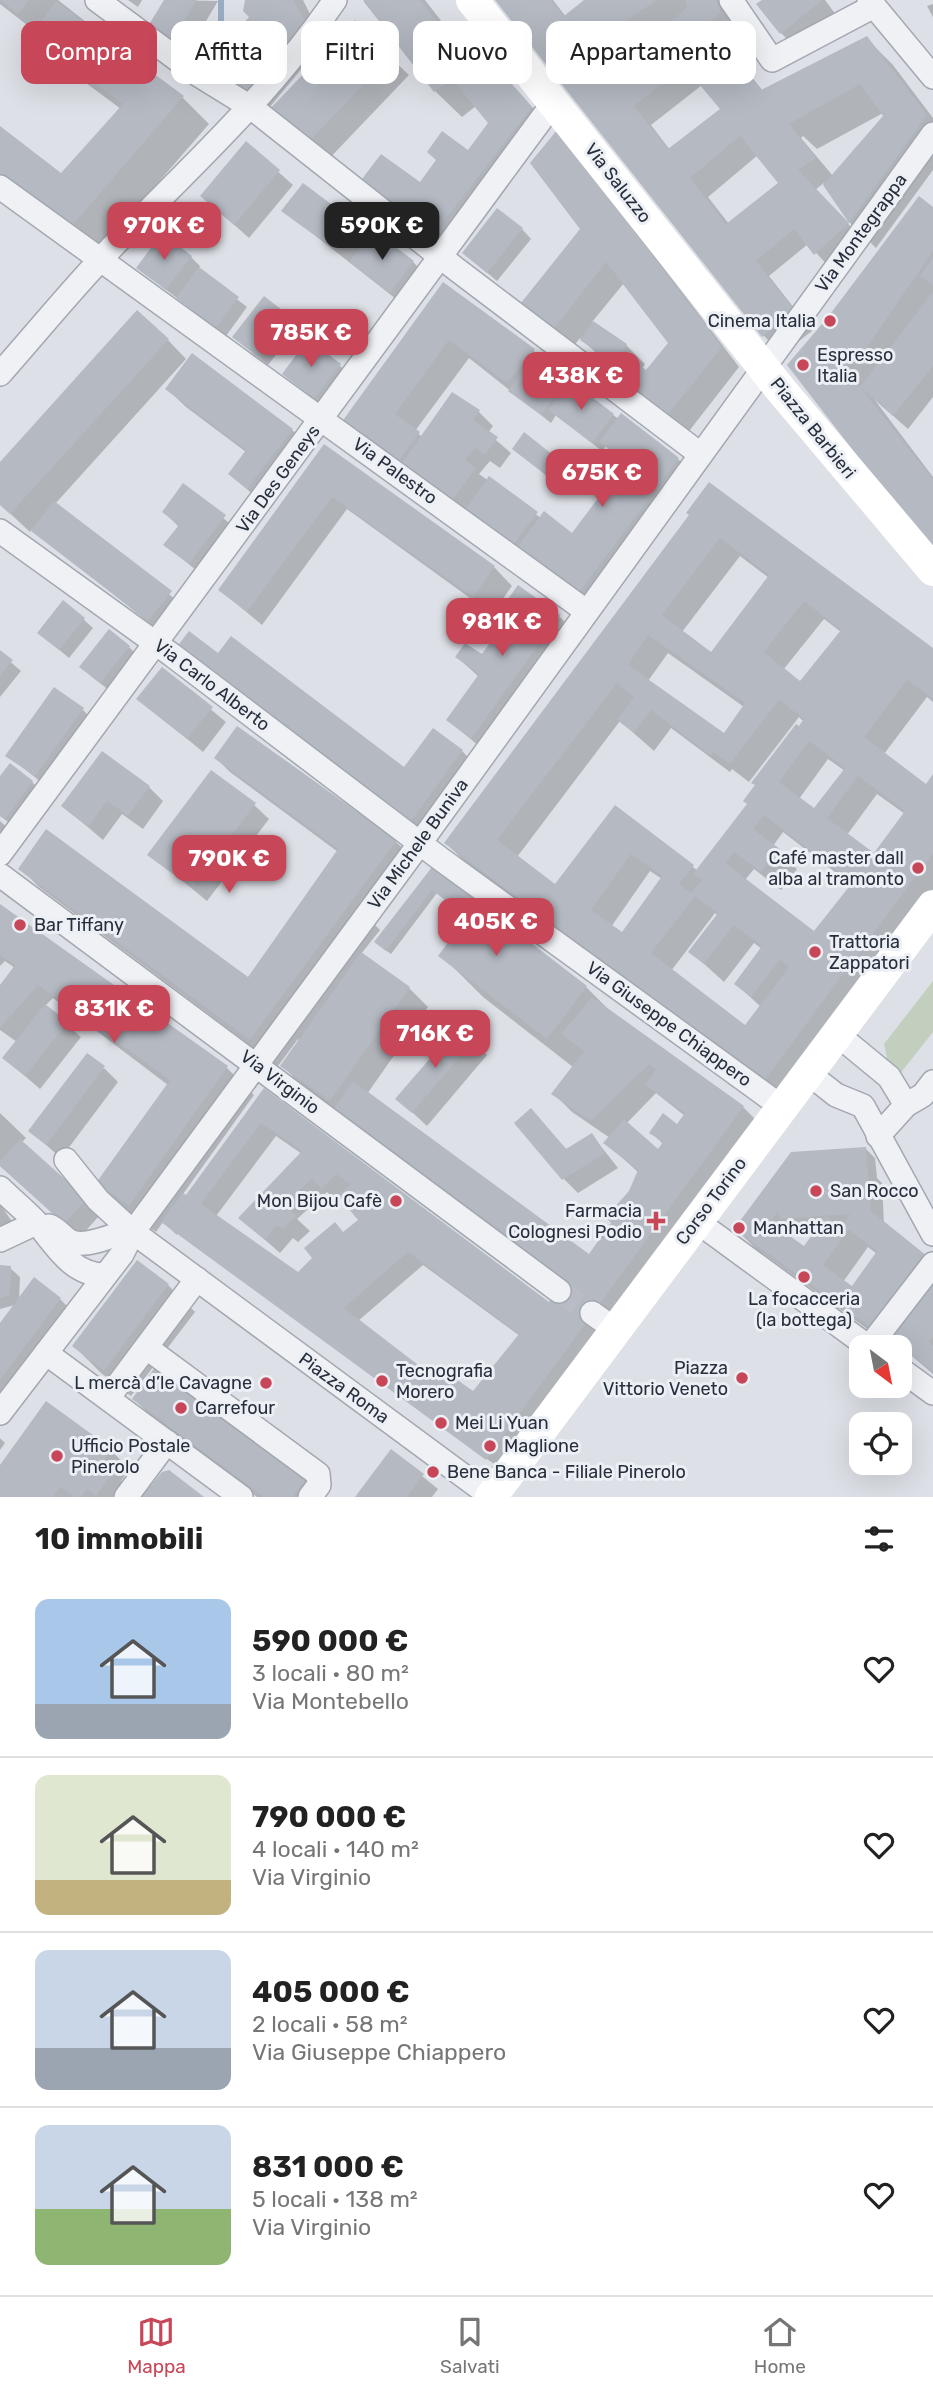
<!DOCTYPE html>
<html lang="it">
<meta charset="utf-8">
<style>
body{margin:0;font-family:Rubik,sans-serif;background:#f6f6f6;color:#222;height:100vh;display:flex;flex-direction:column;font-size:26px;white-space:nowrap}
*{box-sizing:border-box;margin:0}
p{font-size:23px;color:#767676}
.icon{flex:none;width:38px;height:38px;fill:none;stroke:currentColor;stroke-width:2;stroke-linecap:round;stroke-linejoin:round}
.map{position:relative;height:1497px;overflow:hidden}
.details{display:flex;flex-direction:column;background:#fff;flex:1}
.details>*{flex:none}
.top-card{position:absolute;left:21px;top:21px;width:892px;height:63px;display:flex;gap:14px}
.needle{width:46px;rotate:148deg}
.tools{position:absolute;left:849px;top:1335px;display:grid;gap:14px}
.tools a{display:grid;place-items:center;width:63px;height:63px;border-radius:14px;background:#fff;box-shadow:0 7px 28px #0002;font-size:35px}
.price{position:absolute;translate:-50% -60px;padding:0 16px;border-radius:14px;background:#c74658;color:#fff;font-size:23px;line-height:46px;filter:drop-shadow(0 2px 4px #0008)}
.price::after{content:'';position:absolute;left:50%;top:42px;width:21px;height:16px;margin-left:-10px;background:inherit;clip-path:polygon(0 0,100% 0,50% 100%)}
.price.on{background:#222;color:#fff}
ul{padding:0;list-style:none}
li{display:flex;align-items:center;gap:21px;height:175px;padding:0 35px}
li+li{border-top:2px solid #e0e0e0}
li span{display:grid;place-items:center;flex:none;width:196px;height:140px;border-radius:14px;color:#555}
li>.icon{margin-inline-start:auto}
span .icon{width:84px;height:84px;fill:#fffc;stroke-width:1}
li b{font-size:30px}
h2{display:flex;justify-content:space-between;align-items:center;height:84px;padding:0 35px;font-size:30px}
.pill{padding:0 24px;border-radius:14px;background:#fff;box-shadow:0 7px 28px #0002;font-size:24px;line-height:63px}
.pill.on{background:#c74658;color:#fff}
.tabs{display:flex;justify-content:space-around;align-items:center;height:98px;border-top:2px solid #e0e0e0;background:#fff;font-size:19px;color:#767676}
.tabs a{display:grid;justify-items:center;gap:4px}
.tabs .on{color:#c74658}
.map>svg:first-child{display:block}
.green{fill:#c2cfbe}
.shadow{fill:#0003;fill-rule:evenodd}
.lines{fill:none;stroke-linecap:round;stroke-linejoin:round}
.stream{stroke:#99aec5;stroke-width:6}
.building{fill:#b4b9c2;fill-rule:evenodd}
.street-tunnel{stroke:#b9bcc4;stroke-width:23;stroke-dasharray:23 11;stroke-linecap:butt}
.street-casing{stroke:#a3a7b0;stroke-width:26}
.street{stroke:#eff1f5;stroke-width:23}
.secondary{stroke:#fff;stroke-width:32}
.poi-dot{fill:#c74658;stroke:#eceff4;stroke-width:2.5}
.labels{text-anchor:middle;stroke-width:6;stroke-linejoin:round;paint-order:stroke}
.street-label{font-size:18px;fill:#272e3c;stroke:#eceff4}
.poi-label{font-size:18px;fill:#272e3c;stroke:#eceff4;text-anchor:start}
</style>
<div class="map">
<svg width="933" height="1497" viewBox="0 0 933 1497">
<rect width="100%" height="100%" fill="#dde0e6"/>
<path class="green" d="M933,981V1032L899,1075L889,1067L884,1044Z"/>
<g class="shadow">
<path d="M0,0H58L183,98L209,124L97,253L0,180V128L61,175L121,109L59,63L33,36L36,32L0,4Z"/>
<path d="M128,0H142L138,7Z"/>
<path d="M166,0L218,1L184,58L147,30Z"/>
<path d="M247,0H303L324,42L269,108L271,110L390,57L409,75L324,164L233,98L251,17Z"/>
<path d="M366,0H425L483,75L515,88L550,127L447,250L376,197L427,190L468,152L490,123L476,106L462,117L435,91L364,2Z"/>
<path d="M497,0H553L566,17L587,0H726L739,32L724,43L763,91L866,38L893,65L933,118V170L876,248L864,236L830,268L808,244L769,276L812,331L782,354L764,336ZM652,35L654,37L610,72L605,67ZM702,85L723,109L670,150L651,125ZM883,113L885,116L833,176L801,138L803,136L817,149ZM758,155L782,184L729,224L708,197ZM824,183L853,227L852,228L815,190Z"/>
<path d="M765,0H825L836,15L795,47L781,33Z"/>
<path d="M933,4V17L927,6Z"/>
<path d="M246,143L293,185L249,238L202,196Z"/>
<path d="M575,151L739,367L686,435L580,338L574,346L523,303L583,229ZM624,283L670,343L646,372L642,369L645,364L626,345L592,322Z"/>
<path d="M303,186L369,239L413,262L427,276L405,306L284,211Z"/>
<path d="M933,209V397L908,429L874,399L933,477V548L789,365Z"/>
<path d="M522,229L531,239L497,281L464,253Z"/>
<path d="M191,257L200,266L198,269L247,307L226,336L138,268Z"/>
<path d="M443,285L534,351L553,369L548,375L566,389L613,415L678,459L697,478L598,611L468,512L362,442ZM469,358L551,423L556,415L602,451L606,446L626,464L573,536L541,518L479,474L490,461L500,468L511,453L488,433L493,426L479,412L453,394L422,437L415,431Z"/>
<path d="M265,298L298,327L268,365L234,337Z"/>
<path d="M168,340L186,359L55,504L185,607L163,634L32,529L30,532L0,504V464Z"/>
<path d="M339,365L349,374L324,407L284,374Z"/>
<path d="M167,389L292,430L311,449L267,507L230,474L246,452L186,407Z"/>
<path d="M325,447L494,567L512,586L492,614L347,509L262,625L220,590Z"/>
<path d="M514,449L571,471L580,480L570,494Z"/>
<path d="M184,486L239,531L204,577L166,545L179,527L164,512Z"/>
<path d="M691,515L933,650V702L927,697L884,754L926,786L933,777V897L783,1098L465,862L446,843ZM740,556L769,578L711,654L682,632ZM824,619L841,632L801,683L783,670ZM668,653L744,707L724,735L648,681ZM799,717L804,722L749,804L698,871L615,807L555,886L517,857L620,721L654,751L671,728L730,772L732,769L749,782ZM828,759L845,771L815,811L799,799ZM877,794L905,814L874,855L847,835ZM783,832L852,885L814,934L745,880L754,869L781,890L797,869L773,846ZM650,871L662,879L623,935L611,927ZM715,913L718,916L691,952L724,982L754,943L762,949L736,984L761,1007L745,1027L671,971Z"/>
<path d="M500,612L559,616L573,631L486,752L448,720L479,677L457,657H482L508,620Z"/>
<path d="M83,619L93,628L69,658L39,633Z"/>
<path d="M129,647L138,656L110,691L91,676Z"/>
<path d="M0,653L21,671L0,697Z"/>
<path d="M218,655L404,770L462,751L481,770L430,839L237,697Z"/>
<path d="M162,669L226,722L203,752L139,699Z"/>
<path d="M83,710L97,724L50,789L8,756Z"/>
<path d="M216,758L286,761L396,842L415,860L372,922L380,930L361,954L409,988L428,1007L367,1094L590,1257L614,1223L639,1173L606,1143L610,1138L572,1112L553,1093L573,1067L483,997L441,955L469,918L437,893L391,954L380,946L432,870L586,987L612,1013L743,1107L762,1126L501,1473L492,1467L494,1464L177,1232V1235L163,1222L156,1232L125,1210L98,1183L168,1085L53,998L45,1006L81,1037L40,1089L4,1058L17,1042L0,1030V988L15,968L5,961L0,966V906L227,1068L254,1095L183,1194L187,1197L265,1091L550,1304L566,1285L301,1085L283,1066L300,1041L298,1039L278,1066L39,887L20,868L249,980L338,852L230,772ZM656,1093L685,1116L677,1126L651,1132L663,1144L658,1151L627,1123ZM276,1136L302,1154L240,1218L280,1253L293,1238L298,1242L310,1231L297,1219L327,1192L337,1202L342,1197L360,1221L298,1274L216,1216ZM423,1265L520,1336L474,1394L439,1384L358,1321Z"/>
<path d="M0,779L32,782L41,791L15,827L0,816Z"/>
<path d="M149,787L163,801L143,829L122,814L103,840L63,806Z"/>
<path d="M254,805L269,819L207,901L150,854Z"/>
<path d="M0,821L11,831L0,847Z"/>
<path d="M473,1041L487,1055L427,1126L398,1099Z"/>
<path d="M104,1068L118,1082L61,1158L30,1131Z"/>
<path d="M531,1110L568,1151L592,1135L618,1168L578,1193L564,1179Z"/>
<path d="M0,1113L26,1138L22,1142L100,1215L80,1237L0,1166Z"/>
<path d="M866,1149L875,1158L877,1178L882,1183L884,1224L933,1265V1374L894,1341L891,1346L755,1248L736,1229ZM818,1231L804,1249L790,1239L795,1233ZM868,1247L877,1254L852,1289L843,1282Z"/>
<path d="M0,1204L13,1223L0,1233Z"/>
<path d="M0,1267L10,1268L20,1277L19,1300L60,1299L74,1313L0,1413V1326L15,1305L0,1309Z"/>
<path d="M168,1285L195,1312L131,1396L101,1373L74,1346Z"/>
<path d="M134,1399L306,1478L325,1497H257L161,1426Z"/>
<path d="M0,1438L5,1443L0,1450Z"/>
<path d="M111,1450L129,1469L121,1481L132,1491L127,1497H0V1468Z"/>
<path d="M391,1451L438,1489L432,1497H357Z"/>
</g>
<g class="lines">
<path class="stream" d="M209,63L221,29V0"/>
</g>
<g class="building">
<path d="M0,0H29L18,14Z"/>
<path d="M164,0H197L169,45L145,31Z"/>
<path d="M245,0H293L306,22L246,94L212,79L221,48L249,17L243,11Z"/>
<path d="M363,0H420L470,63L434,92Z"/>
<path d="M495,0H551L564,16L584,0H657L588,47L607,72L687,8L685,0H716L721,13L707,24L761,90L867,36L927,115L849,223L814,255L794,229L756,261L795,311L762,337ZM684,66L720,109L668,149L634,106ZM860,84L883,116L823,185L849,223L798,170L816,158L789,124ZM740,136L778,183L726,224L690,178Z"/>
<path d="M762,0H823L780,34L756,4Z"/>
<path d="M56,1L184,96L70,228L0,175V126L61,173L123,104L30,37Z"/>
<path d="M355,20L392,55L304,147L267,112Z"/>
<path d="M497,67L532,107L432,237L359,183L381,154L420,182L436,160L427,152L442,131L468,150L488,123L457,85Z"/>
<path d="M557,130L722,347L666,417L604,369L610,360L580,340L593,321L627,344L622,352L646,370L668,343L606,262L554,329L521,303L580,229L530,163Z"/>
<path d="M246,141L280,170L234,225L200,196Z"/>
<path d="M303,183L355,222L335,250L281,211Z"/>
<path d="M919,196L933,207V251L865,350L847,364L860,387L933,479V549L921,538L787,365L828,317Z"/>
<path d="M497,208L523,228L487,273L462,253Z"/>
<path d="M374,230L414,261L390,293L349,262Z"/>
<path d="M162,233L192,256L166,290L136,268Z"/>
<path d="M933,257V285L920,276Z"/>
<path d="M199,267L239,297L216,328L176,298Z"/>
<path d="M443,282L535,349L507,383L449,340L395,414L420,432L397,463L341,423Z"/>
<path d="M933,292V366L893,416L860,387Z"/>
<path d="M264,296L290,316L258,357L232,337Z"/>
<path d="M137,310L169,339L10,514L0,505V462Z"/>
<path d="M308,339L341,364L314,399L282,374Z"/>
<path d="M192,353L293,429L247,489L228,474L246,450L165,389Z"/>
<path d="M531,360L564,384L541,415L508,391Z"/>
<path d="M571,381L614,414L592,443L548,410Z"/>
<path d="M452,392L480,410L473,420L498,437L485,455L475,448L465,460L476,468L453,499L402,463Z"/>
<path d="M621,413L679,458L578,594L516,549L544,511L572,533L626,461L599,442Z"/>
<path d="M524,432L572,470L560,486L512,449Z"/>
<path d="M324,444L495,566L473,597L332,497L247,612L218,590Z"/>
<path d="M489,476L538,512L513,545L465,510Z"/>
<path d="M709,482L933,648V699L907,680L864,737L926,784L933,774V853L764,1081L444,843L689,515L686,513ZM720,538L769,575L711,652L662,615ZM804,601L841,630L800,681L764,652ZM648,635L745,703L724,733L628,665ZM617,683L634,697L617,720L634,733L651,710L710,755L713,752L730,764L779,700L804,719L799,726L796,724L751,783L755,785L743,801L747,804L693,874L702,880L691,893L679,884L694,865L615,805L555,884L497,840ZM809,741L845,768L814,808L779,782ZM858,776L905,811L874,853L827,818ZM764,815L852,883L814,931L725,863L734,852L761,872L780,849L753,829ZM631,854L662,876L622,932L591,910ZM695,896L718,913L688,952L704,964L734,925L762,946L734,984L751,997L780,960L789,967L745,1025L651,953Z"/>
<path d="M183,483L226,515L189,564L163,545L179,525L162,512Z"/>
<path d="M54,501L172,591L148,621L31,531Z"/>
<path d="M518,585L560,615L471,739L446,720L479,674L455,657L465,643L482,654L507,619L498,613Z"/>
<path d="M63,600L85,618L59,650L37,633Z"/>
<path d="M109,629L130,646L100,683L79,667Z"/>
<path d="M189,631L218,653L231,636L404,767L433,728L463,750L411,821L176,648Z"/>
<path d="M0,650L13,660L0,676Z"/>
<path d="M162,667L213,707L187,739L136,699Z"/>
<path d="M54,687L84,708L35,776L5,756Z"/>
<path d="M237,726L397,840L250,1040L18,869L46,829L248,977L338,849L214,758Z"/>
<path d="M102,751L150,786L128,816L107,801L88,827L61,806Z"/>
<path d="M10,763L33,781L5,819L0,815V776Z"/>
<path d="M211,770L256,803L192,888L147,855Z"/>
<path d="M432,867L587,986L547,1039L438,956L467,917L432,890L386,951L374,942Z"/>
<path d="M0,904L228,1066L129,1206L96,1183L170,1080L38,985L0,1028V985L15,965L0,955Z"/>
<path d="M361,952L410,987L330,1101L280,1066Z"/>
<path d="M592,997L744,1106L486,1460L161,1222L183,1193L186,1195L264,1088L549,1302L566,1282L332,1111L353,1081L589,1254L611,1223L606,1217L629,1191L638,1170L603,1143L624,1119L658,1149L663,1142L649,1133L663,1113L677,1124L685,1113L645,1085L656,1069L649,1064L591,1121L551,1094L584,1051L561,1034ZM261,1123L302,1151L238,1218L265,1240L277,1225L282,1229L297,1216L284,1204L312,1179L322,1189L336,1174L350,1184L338,1196L358,1220L343,1232L335,1222L304,1248L312,1258L298,1272L201,1204ZM408,1252L519,1334L473,1391L446,1372L439,1381L344,1308Z"/>
<path d="M45,1004L68,1022L25,1076L2,1058Z"/>
<path d="M458,1026L474,1040L412,1113L395,1099Z"/>
<path d="M87,1053L105,1066L46,1145L28,1131Z"/>
<path d="M531,1108L566,1149L592,1133L605,1153L562,1180L514,1123Z"/>
<path d="M20,1139L87,1199L64,1224L0,1166V1161Z"/>
<path d="M866,1147L871,1211L927,1256L871,1328L734,1229L791,1152ZM778,1212L780,1219L850,1214L841,1227L826,1216L804,1246L770,1222ZM849,1230L877,1251L852,1286L823,1265Z"/>
<path d="M137,1260L169,1284L104,1371L72,1346Z"/>
<path d="M0,1265L11,1266L10,1295L0,1298Z"/>
<path d="M34,1277L61,1298L0,1380V1323Z"/>
<path d="M933,1283V1337L929,1342L933,1346V1371L891,1340Z"/>
<path d="M156,1366L307,1477L293,1497H264L132,1399Z"/>
<path d="M46,1401L112,1449L102,1462L114,1471L96,1496L87,1489L81,1497H74L60,1487L53,1497H0V1465Z"/>
<path d="M391,1449L424,1474L407,1497H355Z"/>
<path d="M169,1470L204,1497H141L162,1472Z"/>
</g>
<g class="lines">
<path class="street-tunnel" d="M559,1291L592,1313"/>
<defs>
<g id="street">
<path d="M97,0L197,74L252,108L456,269L700,454"/>
<path d="M731,0L772,60L874,6"/>
<path d="M869,0L933,77"/>
<path d="M0,187L586,611"/>
<path d="M0,374C39,330 76,284 117,242C194,164 273,91 335,0"/>
<path d="M0,531L172,655L442,860L782,1107"/>
<path d="M0,854L554,102"/>
<path d="M0,875L559,1291"/>
<path d="M838,1035L889,1077L906,1105"/>
<path d="M808,1073L836,1095L863,1106L933,1234"/>
<path d="M878,1136L906,1105L923,1095L933,1082"/>
<path d="M66,1160L98,1200L133,1232L492,1497"/>
<path d="M0,1188C12,1200 26,1211 37,1223C56,1246 72,1275 105,1275"/>
<path d="M695,1220L870,1348"/>
<path d="M49,1226C58,1229 64,1239 72,1242C85,1247 115,1236 125,1230L133,1232"/>
<path d="M0,1240L36,1223"/>
<path d="M592,1313L616,1330"/>
<path d="M869,1347L933,1264"/>
<path d="M147,1348L318,1474L319,1485L310,1497"/>
<path d="M46,1353L241,1497"/>
<path d="M900,1369L933,1393"/>
<path d="M108,1398L197,1279"/>
<path d="M0,1413L122,1254L133,1232L420,843L933,134"/>
<path d="M126,1497L167,1442"/>
</g>
</defs>
<use href="#street" class="street-casing"/>
<use href="#street" class="street"/>
<g class="secondary">
<path d="M472,0L781,390L933,570"/>
<path d="M491,1497L933,906"/>
</g>
</g>
<g class="poi-dot">
<circle cx="830" cy="321" r="7"/>
<circle cx="803" cy="365" r="7"/>
<circle cx="918" cy="868" r="7"/>
<circle cx="20" cy="925" r="7"/>
<circle cx="815" cy="952" r="7"/>
<circle cx="816" cy="1191" r="7"/>
<circle cx="396" cy="1201" r="7"/>
<path d="M652.5 1210.5h7v7h7v7h-7v7h-7v-7h-7v-7h7z"/>
<circle cx="739" cy="1228" r="7"/>
<circle cx="804" cy="1277" r="7"/>
<circle cx="742" cy="1378" r="7"/>
<circle cx="382" cy="1381" r="7"/>
<circle cx="266" cy="1383" r="7"/>
<circle cx="181" cy="1408" r="7"/>
<circle cx="441" cy="1423" r="7"/>
<circle cx="490" cy="1446" r="7"/>
<circle cx="57" cy="1456" r="7"/>
<circle cx="433" cy="1472" r="7"/>
</g>
<g class="labels">
<g class="street-label">
<text transform="translate(618 183) rotate(52)" y="6">Via Saluzzo</text>
<text transform="translate(861 233) rotate(-54)" y="6">Via Montegrappa</text>
<text transform="translate(813 428) rotate(51)" y="6">Piazza Barbieri</text>
<text transform="translate(395 471) rotate(36)" y="6">Via Palestro</text>
<text transform="translate(278 479) rotate(-54)" y="6">Via Des Geneys</text>
<text transform="translate(212 685) rotate(37)" y="6">Via Carlo Alberto</text>
<text transform="translate(418 844) rotate(-54)" y="6">Via Michele Buniva</text>
<text transform="translate(669 1024) rotate(36)" y="6">Via Giuseppe Chiappero</text>
<text transform="translate(280 1082) rotate(37)" y="6">Via Virginio</text>
<text transform="translate(711 1201) rotate(-53)" y="6">Corso Torino</text>
<text transform="translate(344 1388) rotate(36)" y="6">Piazza Roma</text>
</g>
<g class="poi-label">
<text x="816" y="327" text-anchor="end">Cinema Italia</text>
<text x="817" y="361">Espresso<tspan x="817" dy="21">Italia</tspan></text>
<text x="904" y="864" text-anchor="end">Café master dall<tspan x="904" dy="21">alba al tramonto</tspan></text>
<text x="34" y="931">Bar Tiffany</text>
<text x="829" y="948">Trattoria<tspan x="829" dy="21">Zappatori</tspan></text>
<text x="830" y="1197">San Rocco</text>
<text x="382" y="1207" text-anchor="end">Mon Bijou Cafè</text>
<text x="642" y="1217" text-anchor="end">Farmacia<tspan x="642" dy="21">Colognesi Podio</tspan></text>
<text x="753" y="1234">Manhattan</text>
<text x="804" y="1305" text-anchor="middle">La focacceria<tspan x="804" dy="21">(la bottega)</tspan></text>
<text x="728" y="1374" text-anchor="end">Piazza<tspan x="728" dy="21">Vittorio Veneto</tspan></text>
<text x="396" y="1377">Tecnografia<tspan x="396" dy="21">Morero</tspan></text>
<text x="252" y="1389" text-anchor="end">L mercà d’le Cavagne</text>
<text x="195" y="1414">Carrefour</text>
<text x="455" y="1429">Mei Li Yuan</text>
<text x="71" y="1452">Ufficio Postale<tspan x="71" dy="21">Pinerolo</tspan></text>
<text x="504" y="1452">Maglione</text>
<text x="447" y="1478">Bene Banca - Filiale Pinerolo</text>
</g>
</g>
</svg>
<div class="tools">
<a><svg class="needle" viewBox="-14 -14 28 28"><path d="M0-13l5 13h-10z" fill="#e53935"/><path d="M0 13l5-13h-10z" fill="#767676"/></svg></a>
<a><svg class="icon" aria-label="locate" viewBox="0 0 24 24"><circle cx="12" cy="12" r="6"/><path d="M12 2v4M12 18v4M2 12h4M18 12h4"/></svg></a>
</div>
<b class="price" style="left:164px;top:262px">970K €</b>
<b class="price on" style="left:382px;top:262px">590K €</b>
<b class="price" style="left:311px;top:369px">785K €</b>
<b class="price" style="left:581px;top:412px">438K €</b>
<b class="price" style="left:602px;top:509px">675K €</b>
<b class="price" style="left:502px;top:658px">981K €</b>
<b class="price" style="left:229px;top:895px">790K €</b>
<b class="price" style="left:496px;top:958px">405K €</b>
<b class="price" style="left:114px;top:1045px">831K €</b>
<b class="price" style="left:435px;top:1070px">716K €</b>
<div class="top-card">
<a class="pill on">Compra</a>
<a class="pill">Affitta</a>
<a class="pill">Filtri</a>
<a class="pill">Nuovo</a>
<a class="pill">Appartamento</a>
</div>
</div>
<section class="details">
<h2>10 immobili<svg class="icon" aria-label="filters" viewBox="0 0 24 24"><path d="M4 7h16M4 17h16"/><circle cx="9" cy="7" r="2"/><circle cx="15" cy="17" r="2"/></svg></h2>
<ul>
<li><span style="background:linear-gradient(#a9c7e8 75%,#9aa5b1 0)"><svg class="icon" aria-label="home" viewBox="0 0 24 24"><path d="M3 11l9-7 9 7M6 9v11h12V9"/></svg></span><div><b>590 000 €</b><p>3 locali · 80 m²</p><p>Via Montebello</p></div><svg class="icon" aria-label="heart" viewBox="0 0 24 24"><path d="M12 20l-8-8c-3-5 5-10 8-4 3-6 11-1 8 4z"/></svg></li>
<li><span style="background:linear-gradient(#dfe7d0 75%,#c2b280 0)"><svg class="icon" aria-label="home" viewBox="0 0 24 24"><path d="M3 11l9-7 9 7M6 9v11h12V9"/></svg></span><div><b>790 000 €</b><p>4 locali · 140 m²</p><p>Via Virginio</p></div><svg class="icon" aria-label="heart" viewBox="0 0 24 24"><path d="M12 20l-8-8c-3-5 5-10 8-4 3-6 11-1 8 4z"/></svg></li>
<li><span style="background:linear-gradient(#c9d6e8 70%,#9aa5b1 0)"><svg class="icon" aria-label="home" viewBox="0 0 24 24"><path d="M3 11l9-7 9 7M6 9v11h12V9"/></svg></span><div><b>405 000 €</b><p>2 locali · 58 m²</p><p>Via Giuseppe Chiappero</p></div><svg class="icon" aria-label="heart" viewBox="0 0 24 24"><path d="M12 20l-8-8c-3-5 5-10 8-4 3-6 11-1 8 4z"/></svg></li>
<li><span style="background:linear-gradient(#c9d6e8 60%,#8fb573 0)"><svg class="icon" aria-label="home" viewBox="0 0 24 24"><path d="M3 11l9-7 9 7M6 9v11h12V9"/></svg></span><div><b>831 000 €</b><p>5 locali · 138 m²</p><p>Via Virginio</p></div><svg class="icon" aria-label="heart" viewBox="0 0 24 24"><path d="M12 20l-8-8c-3-5 5-10 8-4 3-6 11-1 8 4z"/></svg></li>
</ul>
</section>
<nav class="tabs">
<a class="on"><svg class="icon" aria-label="map" viewBox="0 0 24 24"><path d="M3 6l6-2 6 2 6-2v14l-6 2-6-2-6 2zM9 4v14M15 6v14"/></svg>Mappa</a>
<a><svg class="icon" aria-label="saved" viewBox="0 0 24 24"><path d="M7 4h10v16l-5-4-5 4z"/></svg>Salvati</a>
<a><svg class="icon" aria-label="home" viewBox="0 0 24 24"><path d="M3 11l9-7 9 7M6 9v11h12V9"/></svg>Home</a>
</nav>
